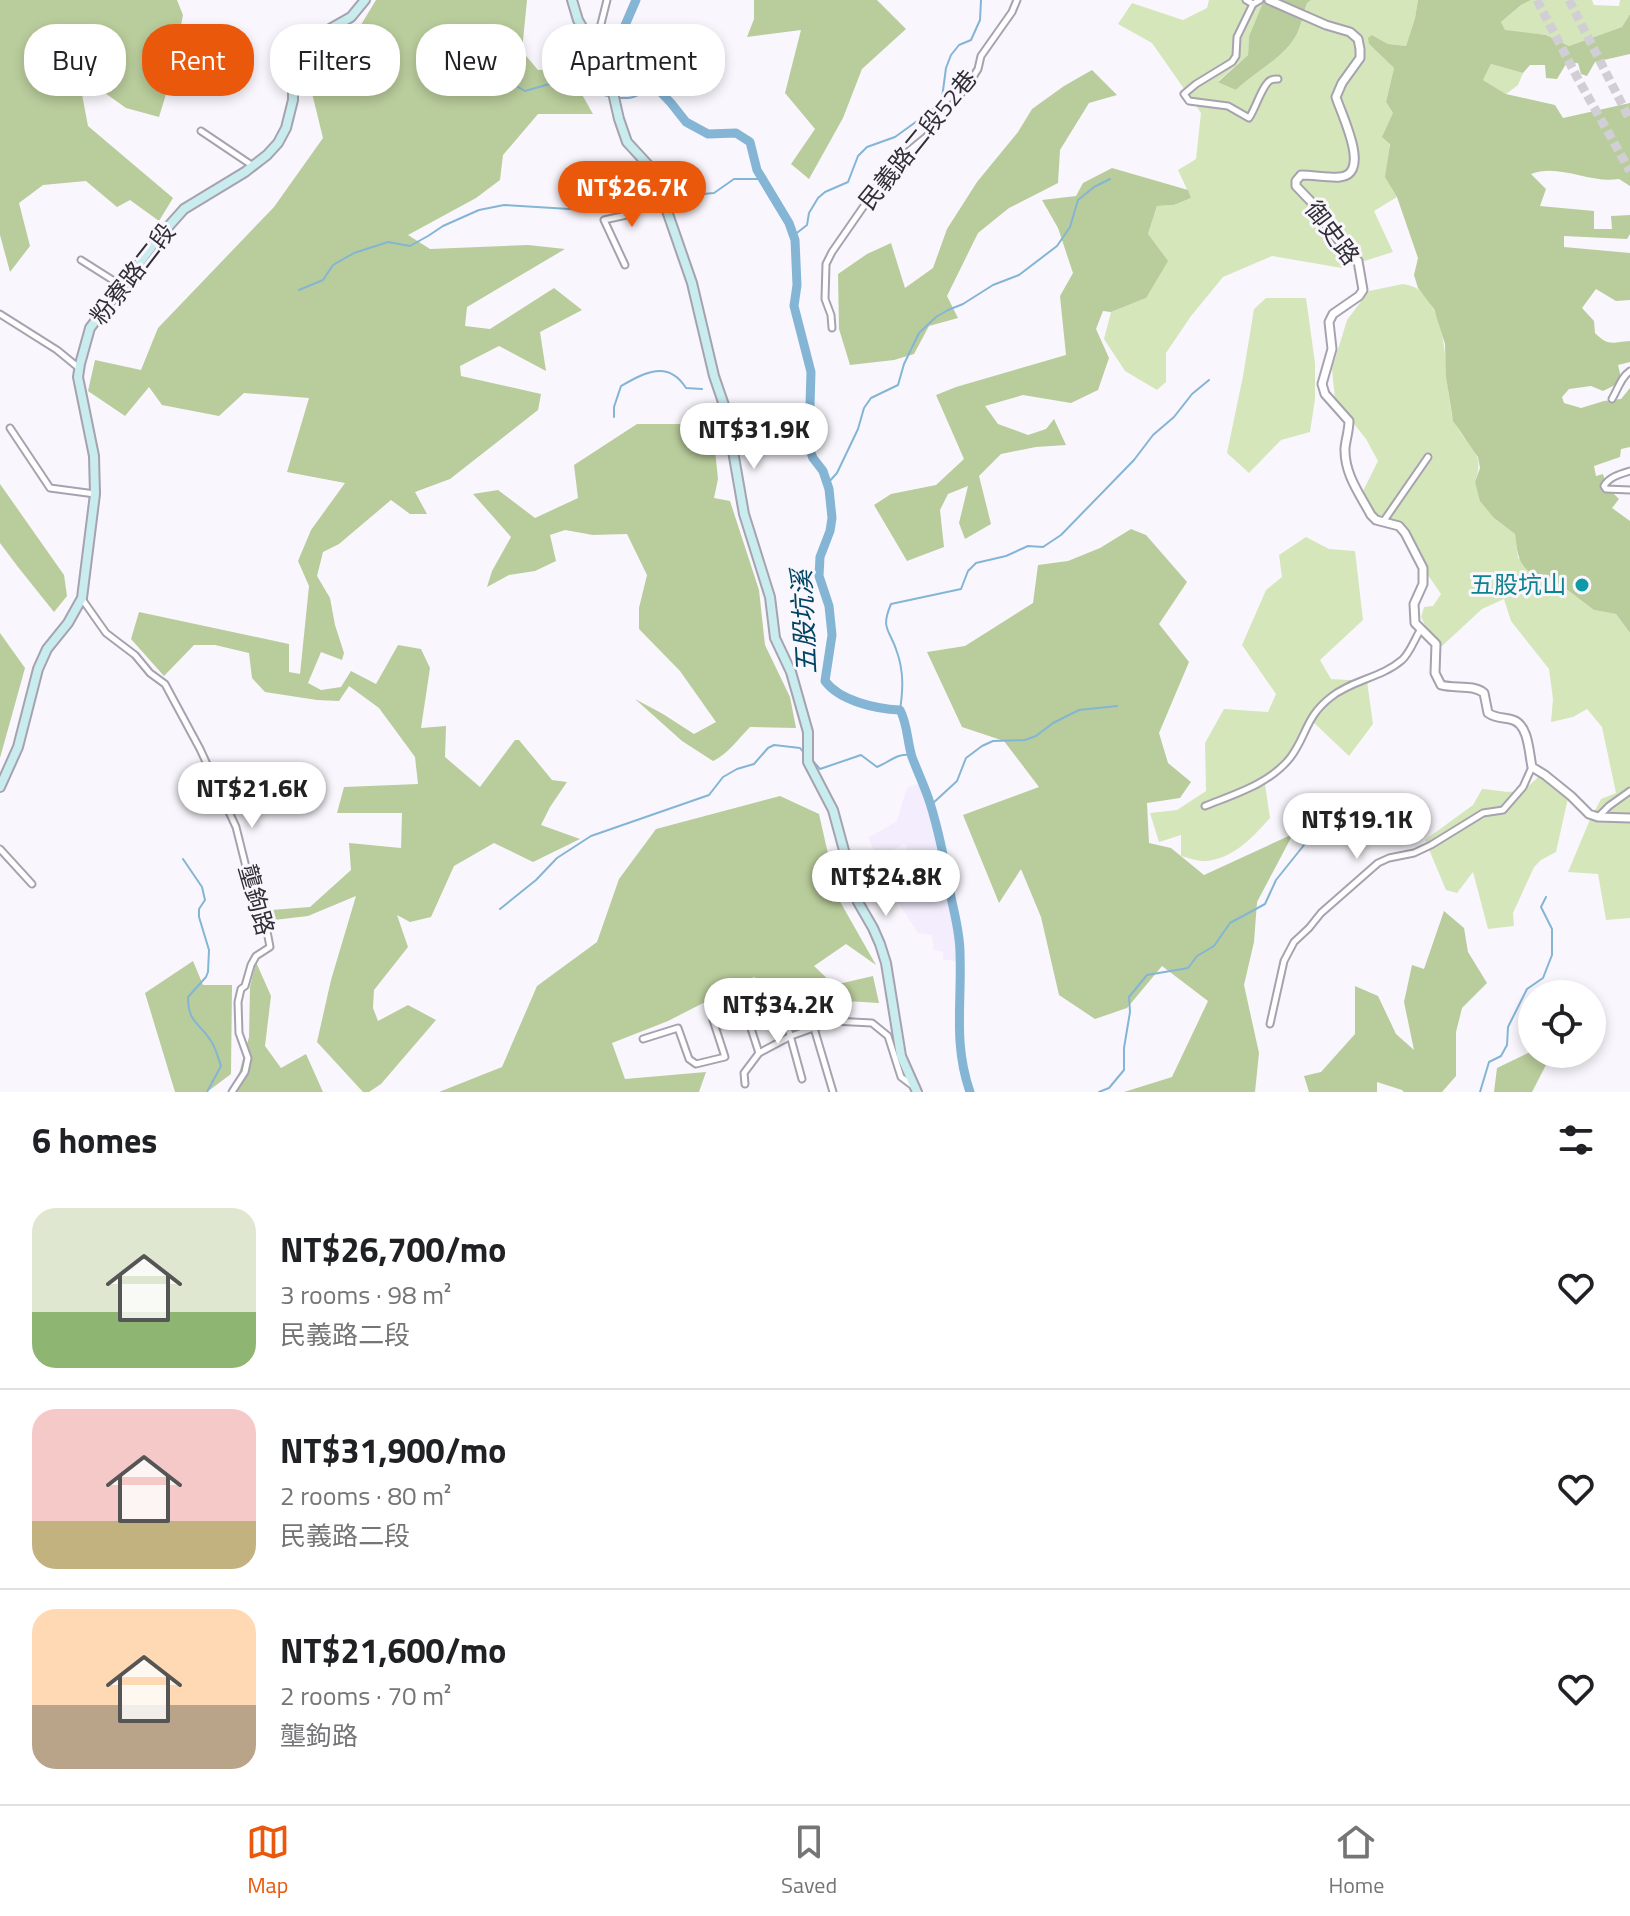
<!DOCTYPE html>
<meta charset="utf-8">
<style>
body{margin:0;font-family:"Titillium Web","Noto Sans TC",sans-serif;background:#f6f6f6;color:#202124;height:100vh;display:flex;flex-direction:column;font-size:30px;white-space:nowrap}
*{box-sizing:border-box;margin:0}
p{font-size:26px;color:#757577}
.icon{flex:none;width:44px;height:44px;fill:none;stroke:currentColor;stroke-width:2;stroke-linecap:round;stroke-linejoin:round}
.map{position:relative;height:1092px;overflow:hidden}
.details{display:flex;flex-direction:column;background:#fff;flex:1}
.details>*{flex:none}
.hud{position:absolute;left:24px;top:24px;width:800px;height:72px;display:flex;gap:16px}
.tools{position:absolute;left:1518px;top:980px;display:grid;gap:16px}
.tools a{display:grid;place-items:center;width:88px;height:88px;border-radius:50%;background:#fff;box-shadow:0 4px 12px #0003;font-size:40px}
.price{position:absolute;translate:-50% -68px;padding:0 18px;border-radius:28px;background:#fff;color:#222;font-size:26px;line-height:52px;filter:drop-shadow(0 2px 4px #0008)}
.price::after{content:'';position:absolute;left:50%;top:48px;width:24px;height:18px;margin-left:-12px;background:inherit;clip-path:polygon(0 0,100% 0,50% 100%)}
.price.selected{background:#ea580c;color:#fff}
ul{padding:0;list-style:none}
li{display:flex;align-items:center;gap:24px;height:200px;padding:0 32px}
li+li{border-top:2px solid #e0e0e0}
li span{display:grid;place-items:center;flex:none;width:224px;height:160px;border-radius:24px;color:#555}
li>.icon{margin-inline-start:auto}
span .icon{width:96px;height:96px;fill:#fffc;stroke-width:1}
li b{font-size:34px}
h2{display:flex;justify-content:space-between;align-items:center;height:96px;padding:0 32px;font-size:34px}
.pill{padding:0 28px;border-radius:32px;background:#fff;box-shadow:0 4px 12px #0003;font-size:28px;line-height:72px}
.pill.selected{background:#ea580c;color:#fff}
.menu{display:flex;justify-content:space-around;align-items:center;height:112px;border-top:2px solid #e0e0e0;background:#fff;font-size:22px;color:#757577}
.menu a{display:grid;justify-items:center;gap:4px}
.menu .selected{color:#ea580c}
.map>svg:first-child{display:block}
.built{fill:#f3edfe}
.green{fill:#d5e6ba}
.forest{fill:#b9cc9b}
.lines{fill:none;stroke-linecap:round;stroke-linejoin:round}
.stream{stroke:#84b5d5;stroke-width:2}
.river{stroke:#84b5d5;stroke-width:9}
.trunk-tunnel{stroke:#d1cfd5;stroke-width:9;stroke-dasharray:9 4.5;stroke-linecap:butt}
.minor-casing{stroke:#a6a2af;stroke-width:9}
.tertiary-casing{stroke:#a6a2af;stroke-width:11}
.secondary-casing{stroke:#a6a2af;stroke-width:12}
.minor{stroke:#fff;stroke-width:5}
.tertiary{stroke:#fff;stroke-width:7}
.secondary{stroke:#c9ecef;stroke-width:8}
.culture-dot{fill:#0f9aa8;stroke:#f9f7fd;stroke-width:3}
.labels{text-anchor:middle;stroke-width:6;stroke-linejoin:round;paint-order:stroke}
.street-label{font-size:24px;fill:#312f35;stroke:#f9f7fd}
.culture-label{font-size:24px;fill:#0d838f;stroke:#f9f7fd;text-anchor:end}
.water-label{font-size:26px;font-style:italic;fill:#004362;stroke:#f9f7fd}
</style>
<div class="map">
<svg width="1630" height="1092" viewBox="0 0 1630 1092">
<rect width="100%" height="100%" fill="#f9f7fd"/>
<path class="built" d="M921,783L958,930L959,962L943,959V952L934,950L932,935L918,933L896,899L895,887L899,876L911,869L906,845L903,844L885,855L874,850L868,838L897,821L906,790L908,787Z"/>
<g class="green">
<path d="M1209,0H1264L1249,36L1248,55L1218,81L1236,90C1254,73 1281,59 1294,39C1301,29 1304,15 1307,3L1311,0H1418L1415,18L1406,46L1388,44L1372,35L1369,44L1394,68L1386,102L1393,113L1386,177L1397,197L1374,211L1393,252L1342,268L1272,256L1223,277L1191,316L1166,353V382L1157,390L1125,371L1104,339L1111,312L1146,298L1148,234L1157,206L1174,205L1191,198L1178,170L1196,159L1201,113L1152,43L1118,24L1132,3L1183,20L1207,8Z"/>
<path d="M1531,0H1592L1594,5L1619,6L1620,0H1630V14L1622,27L1569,46L1546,35L1505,31L1501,22L1521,5Z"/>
<path d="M1491,64L1523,73L1518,85L1506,94L1483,80Z"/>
<path d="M1403,284C1409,285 1416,287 1420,291C1449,319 1444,366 1450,403C1451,408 1451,416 1454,421C1465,447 1487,448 1475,482L1494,518L1515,534L1518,558L1550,578L1594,610L1616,614L1630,633V918L1606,920L1598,874L1568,872L1589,822L1601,799L1616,793L1602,727L1587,709L1573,717L1551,722L1553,699L1549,669L1511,621L1504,599L1482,609L1442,646L1429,633L1421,617L1424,607L1433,606L1441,594L1421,565L1403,527C1379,518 1375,515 1362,493L1378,461L1366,439L1335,400L1332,369L1347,320L1369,291Z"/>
<path d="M1266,298H1306L1315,363V399L1310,432L1281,440L1249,473L1227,453L1243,376L1254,309Z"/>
<path d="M1306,537L1329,549L1355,551L1363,620L1320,660L1331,679L1367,681L1373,724L1349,756L1312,721L1298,751L1265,784L1270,818C1253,837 1234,858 1207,861C1199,862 1189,858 1181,856V835L1159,842L1150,813L1177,810L1206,791L1205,743L1224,709L1268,712L1276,694L1242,645L1266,590L1282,577L1279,555Z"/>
<path d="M1538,777L1544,778L1568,798L1556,852L1541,860L1534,867L1513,913L1514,926L1488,929L1473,872L1457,893L1446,890L1425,840L1473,805L1482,789C1508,791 1519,798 1538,777Z"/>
</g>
<g class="forest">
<path d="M0,0H177L183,15L171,78L159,117L126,108L91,83L81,89L88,126L173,198L159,221L130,200L117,207L86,181L43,185L19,203L30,246L10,272L0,235Z"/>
<path d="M376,0H527L522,51L538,70L567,68L593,114H538L503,155L500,180L476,198L408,235L430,249L528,245L565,249L467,307L465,326L490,329L554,288L582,310L540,332L546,371L499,346L460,366L461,376L541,394L538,410L450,479L415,492L427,514H410L391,500L339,544L323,552L317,576L330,598L335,625L344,653L342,660L321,652L308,683L321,690L341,687L351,671L376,684L398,645L421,649L430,668L421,728L446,726L445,757L480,787L515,740H519L552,780L567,782L550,807L541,825L580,839L533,862L494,843L454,866L431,917L410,922L397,915L408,947L374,990L373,1008L378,1021L408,1005L436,1020L381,1084L369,1092H363L317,1042L331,980L356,896L308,916L274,920L271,910L310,907L351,870L349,843L401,848L402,813H337L344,787L418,784L415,757L379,708L349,686L339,701L317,700L265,692L252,678L249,653L215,645H194L164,676L131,639L139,612L289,644V672L300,674L309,586L298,561L311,530L345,483L287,472L309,398L244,393L219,416L162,405L149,387L125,416L88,391L95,360L141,370L158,328L274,207L323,138L310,85L324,46L359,28Z"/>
<path d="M754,0H877L906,29L862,69L843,118L809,179L791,164L815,129L785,93L801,30L747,37L754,19Z"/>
<path d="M1264,0H1311L1307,3C1303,15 1301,29 1294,39C1281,59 1254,73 1236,90L1218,82L1248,55L1249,36Z"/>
<path d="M1418,0H1531L1521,5L1501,22L1505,30L1546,35L1569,46L1622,27L1630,14V54L1595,62L1587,76L1581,74L1578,63L1566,64L1557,79L1546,78L1545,65H1530L1523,73L1491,64L1483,80L1506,94L1555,105L1563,118L1630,103V186L1619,179C1590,184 1559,163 1531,174L1546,189L1540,206L1594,211V229H1612L1611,216L1630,215V234L1627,239L1564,236V247L1630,253V300L1616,301L1596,289L1582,308L1594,321L1595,333C1609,347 1612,342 1630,341V362L1618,365L1621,377L1619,383L1603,391L1591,386L1569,389L1562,397L1564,403L1581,408L1604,401L1621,399L1630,388V447L1621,449L1620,457L1594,466L1596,476L1603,474L1607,487L1619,499L1612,508L1630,521V633L1616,614L1594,610L1551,578L1538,579C1518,564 1518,558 1515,534L1494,518L1480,501L1475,482L1480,468L1478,457L1453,421L1446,376L1445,344L1434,309L1418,288L1414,275L1418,258L1397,197L1385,177L1390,144L1382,137L1393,113L1386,102L1394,68L1369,44L1368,38L1372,35L1388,44L1406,46L1415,18Z"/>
<path d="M1092,70L1117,95L1089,103L1060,150L1058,183L1009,208L978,233L947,296L958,318L929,326L914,354L894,360L850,365L839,329L838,274L867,254L891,243L905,288L933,268L947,229L977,182L1018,132L1032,109L1064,86Z"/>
<path d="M1112,168L1188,190L1191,198L1174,205L1157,206L1148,234L1168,261L1146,298L1111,312L1103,311L1096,329L1109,358L1098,390L1071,403L1023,395L985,406L998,424L1028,435L1046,429L1054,419L1066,445L1036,447L1001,454L979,476L991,524L965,539L959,523L968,486L948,494L940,510L944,547L907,561L874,505L891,494L936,485L964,459L936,395L956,387L1066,355L1060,296L1073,273L1058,228L1042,200L1076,196L1083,183Z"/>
<path d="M637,424H694L713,431L718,479L714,498L730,501L759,590L765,645L790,697L796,728L750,727C738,739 727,755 713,761L682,741L635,699L663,714L694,734L716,722L680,671L639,629V608L647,575L627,534L593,535L565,530L550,535L556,561L535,571L509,575L487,587L492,571L511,537L473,494L498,490L535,518L578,498L574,465Z"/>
<path d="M0,484L64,575L67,596L54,612L18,567L0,543Z"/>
<path d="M1131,529L1146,535L1187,582L1159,624L1189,662L1159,733L1168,763L1191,782L1180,798L1147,803L1149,843L1171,848L1204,875L1293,834L1257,902L1254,942L1244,985L1259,1053L1255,1092H1124L1172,1077L1208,1001L1162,966L1127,1008L1095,1019L1059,995L1041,917L1021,869L999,903L963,815L1039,787L1004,741L962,727L927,652L965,646L1033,603L1038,565L1068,561L1100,548Z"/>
<path d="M0,633L25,668L0,758Z"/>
<path d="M780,796L819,814L838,898L876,965L846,944L814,966L834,985L873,976L879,1003L812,999L777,990L754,977L668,1021L612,1043L625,1079L706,1072L699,1092H439L502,1067L537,986L597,942L619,879L656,829Z"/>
<path d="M1444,911L1464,928L1468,952L1487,983L1462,1008L1456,1032V1076L1442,1092H1404L1402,1090L1377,1082V1092H1309L1304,1076L1321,1072L1355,1034V986L1378,996L1396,1034L1414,1050L1404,1002L1412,965L1424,969Z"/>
<path d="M193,961L203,985H232L231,1074L207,1092H175L145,993Z"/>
<path d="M256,962L271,996L265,1046L281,1068L306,1054L323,1092H234L249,1037L250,987Z"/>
<path d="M1532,1051V1054H1542L1548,1061L1532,1092H1494L1497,1068Z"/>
</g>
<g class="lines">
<g class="stream">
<path d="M453,78H473L485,71L501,77L525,91L553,83L565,87L580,85L596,93L612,97"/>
<path d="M619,98C637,99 640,95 651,82"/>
<path d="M662,191L672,187L690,183L703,194L714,193L734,179H762"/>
<path d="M793,236L807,225L809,213L818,198L825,192L848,182L858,156L867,147L895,137L931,111L942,98L946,68L951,55L959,45L971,40L980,20L981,0"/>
<path d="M299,290L323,280L333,265L354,253L388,242L410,246L428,236L443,226L479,210L504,205L602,211L631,208L657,194"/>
<path d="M1624,373L1630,368"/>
<path d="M614,417V407L621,386C644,373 668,359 686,388L702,389"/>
<path d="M827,484L837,473L858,429L864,408L871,398L898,385L904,364L919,333L936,317L948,310L963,304L993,285L1019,275L1057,246L1070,227L1078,200L1094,187L1110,179"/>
<path d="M900,710C903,690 904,672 897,652C890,629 880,630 891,604L961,589L968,571L976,563L1006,556L1028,546L1043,547L1061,535L1134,460L1153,435L1174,417L1192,394L1209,380"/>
<path d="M812,760L820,769L861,755L877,767C891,761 897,753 912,755"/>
<path d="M931,805L957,781L966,758L982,746L993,741L1025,740L1036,736L1053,723L1079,710L1117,706"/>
<path d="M183,859L202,887L205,900L199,909V917L209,950L208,972L206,977L188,997C188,1023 199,1022 211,1041C216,1048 218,1058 221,1066L207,1092"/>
<path d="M500,909L536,880L557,858L591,836L709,795L723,777L737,769L754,764L768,748L774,745L800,748L804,753"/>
<path d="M1099,1092L1109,1088L1124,1070V1048L1130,1012L1129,997L1147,975L1188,968L1197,956L1214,946L1230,923L1265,904L1276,880L1304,845"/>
<path d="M1480,1092L1489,1062L1501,1056L1507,1045L1508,1027L1527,989L1543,978L1552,955V929L1541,907L1546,897"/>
</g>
<path class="river" d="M636,0L616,46L619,57L639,74L650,81L671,103L686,122L708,134L736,133L750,142L757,170L789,223L795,240L797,285L794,306L811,372L810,405L805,426L807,443L813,458L823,471L829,489L832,518L830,531L820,557L819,576L829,606L832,635L825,681C840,701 876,709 900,710C908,725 907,742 912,757C918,773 925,787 930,803C939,832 945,862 950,892C954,913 960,932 960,953C962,1003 953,1043 970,1092"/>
<g class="trunk-tunnel">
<path d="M1537,0L1578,79L1630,171"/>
<path d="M1569,0L1630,120"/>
</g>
<defs>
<g id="minor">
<path d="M1246,0L1253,4L1260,0"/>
<path d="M1253,4L1237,37L1236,56L1232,62L1196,84L1184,94L1189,101L1228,106L1249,118C1255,110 1263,83 1271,80C1273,79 1276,79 1278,79"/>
<path d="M595,48L607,0"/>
<path d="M201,131L253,166"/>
<path d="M81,260L122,286"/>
<path d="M625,265L604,220L631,214L645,203L663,199"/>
<path d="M0,314L57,350L79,368"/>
<path d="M832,328L831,315L825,299L826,264L832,252L893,164L926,137L968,85L978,69L981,56L1012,12L1017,0"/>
<path d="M1612,399C1618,389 1621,377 1630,371"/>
<path d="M10,428L50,488L95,494"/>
<path d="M1630,471C1620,474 1609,477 1604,486L1606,489L1630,490"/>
<path d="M1383,522L1428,457"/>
<path d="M82,599L106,633L135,655L150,673L165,684L200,749L236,827L249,879L266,926L270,947L256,956L251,965L245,986L241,989L238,1002L239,1033L248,1058L245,1072L232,1092"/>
<path d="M1205,806C1235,794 1269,784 1290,758C1307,736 1305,717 1331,697C1352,680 1381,678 1402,660C1410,653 1415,638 1421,629"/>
<path d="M1598,817L1609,806L1630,791"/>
<path d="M0,849L32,884"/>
<path d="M782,1006L802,1079"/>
<path d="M1270,1024L1284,961L1294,942L1309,928L1321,913L1378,863L1389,858L1414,853L1431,845L1483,813L1503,810L1523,787L1532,767"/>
<path d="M814,1028L833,1092"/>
<path d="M643,1039L678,1028L689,1059L696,1064L725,1057L713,1020L742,1009L746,1013L759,1053"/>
<path d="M745,1084L744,1073L759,1053L791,1036L833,1021L872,1023L888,1036L901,1077L913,1086"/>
</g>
<path id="tertiary" d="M1269,0L1326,25L1350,32L1358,39L1360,49V58L1342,83L1336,97C1341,114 1372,174 1340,177C1330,178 1313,175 1301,175L1296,181V186L1320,211L1328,229L1358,261L1363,290L1359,296L1333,314L1329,322L1332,349L1322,384L1325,394L1349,421C1349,430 1346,439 1345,448C1344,473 1359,493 1371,515L1376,520L1399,526L1405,533L1423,568V584L1414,604L1415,623L1436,644L1435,673L1441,685C1455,689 1473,684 1484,693L1488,713C1497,719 1504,717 1513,720C1529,725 1529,754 1532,767L1545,775L1571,796L1589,814L1598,817L1630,818"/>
<g id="secondary">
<path d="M572,0L578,20L604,65L611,84L619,119L627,142L650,167L657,182L692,283L714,376L726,411L744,514L770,597L775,638L791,672L808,732V762L833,810L858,902L873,928L880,944L886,963L901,1056L917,1092"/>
<path d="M0,787L18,747L38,669L47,649L68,623L82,598L95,494L94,456L78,377L80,364L90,328L159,237L184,209L245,172L267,155L278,143L286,128L293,100V60L300,46L351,17L365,0"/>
</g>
</defs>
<use href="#minor" class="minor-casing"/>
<use href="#tertiary" class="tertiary-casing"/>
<use href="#secondary" class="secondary-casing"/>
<use href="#minor" class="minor"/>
<use href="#tertiary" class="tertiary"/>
<use href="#secondary" class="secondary"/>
</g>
<circle class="culture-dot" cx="1582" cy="585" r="8"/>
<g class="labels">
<g class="street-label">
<text transform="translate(918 140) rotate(-51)" y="8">民義路二段52巷</text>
<text transform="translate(1332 233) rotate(53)" y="8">御史路</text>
<text transform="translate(133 274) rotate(-52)" y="8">粉寮路二段</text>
<text transform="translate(256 900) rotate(74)" y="8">壟鉤路</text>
</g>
<g class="culture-label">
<text x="1566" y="593">五股坑山</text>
</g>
<g class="water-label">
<text transform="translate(804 622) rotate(-93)" y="9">五股坑溪</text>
</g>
</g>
</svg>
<div class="tools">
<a><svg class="icon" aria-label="locate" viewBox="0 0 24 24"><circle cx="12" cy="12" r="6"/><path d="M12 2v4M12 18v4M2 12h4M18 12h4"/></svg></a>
</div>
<b class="price selected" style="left:632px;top:229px">NT$26.7K</b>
<b class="price" style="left:754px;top:471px">NT$31.9K</b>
<b class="price" style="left:252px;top:830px">NT$21.6K</b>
<b class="price" style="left:1357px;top:861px">NT$19.1K</b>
<b class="price" style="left:886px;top:918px">NT$24.8K</b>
<b class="price" style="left:778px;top:1046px">NT$34.2K</b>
<div class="hud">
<a class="pill">Buy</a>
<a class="pill selected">Rent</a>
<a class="pill">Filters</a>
<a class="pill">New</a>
<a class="pill">Apartment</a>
</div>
</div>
<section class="details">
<h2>6 homes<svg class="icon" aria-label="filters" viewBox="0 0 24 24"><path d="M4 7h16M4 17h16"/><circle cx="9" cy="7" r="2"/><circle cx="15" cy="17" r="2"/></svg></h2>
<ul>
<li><span style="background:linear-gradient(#dfe7d0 65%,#8fb573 0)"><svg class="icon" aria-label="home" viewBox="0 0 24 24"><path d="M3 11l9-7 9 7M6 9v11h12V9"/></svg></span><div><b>NT$26,700/mo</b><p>3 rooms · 98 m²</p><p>民義路二段</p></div><svg class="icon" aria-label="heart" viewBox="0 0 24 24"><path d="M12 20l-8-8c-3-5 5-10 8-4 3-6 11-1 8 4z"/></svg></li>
<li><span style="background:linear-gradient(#f6c9c9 70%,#c2b280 0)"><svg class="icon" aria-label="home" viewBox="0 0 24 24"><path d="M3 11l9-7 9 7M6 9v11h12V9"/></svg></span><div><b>NT$31,900/mo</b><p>2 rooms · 80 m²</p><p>民義路二段</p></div><svg class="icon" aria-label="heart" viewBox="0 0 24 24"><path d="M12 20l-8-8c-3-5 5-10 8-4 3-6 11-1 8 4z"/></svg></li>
<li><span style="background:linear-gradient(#ffd9b3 60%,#b9a48a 0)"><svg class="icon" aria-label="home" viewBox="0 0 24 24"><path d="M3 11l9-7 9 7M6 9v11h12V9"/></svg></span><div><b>NT$21,600/mo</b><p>2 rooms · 70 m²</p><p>壟鉤路</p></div><svg class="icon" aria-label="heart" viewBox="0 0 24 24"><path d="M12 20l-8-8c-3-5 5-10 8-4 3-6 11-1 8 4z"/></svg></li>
</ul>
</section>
<nav class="menu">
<a class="selected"><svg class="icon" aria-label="map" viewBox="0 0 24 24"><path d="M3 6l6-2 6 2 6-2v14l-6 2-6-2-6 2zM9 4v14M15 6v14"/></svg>Map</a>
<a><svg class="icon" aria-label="saved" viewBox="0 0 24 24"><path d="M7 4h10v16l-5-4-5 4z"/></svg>Saved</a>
<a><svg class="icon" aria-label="home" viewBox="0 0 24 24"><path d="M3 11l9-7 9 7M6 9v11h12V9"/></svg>Home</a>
</nav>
